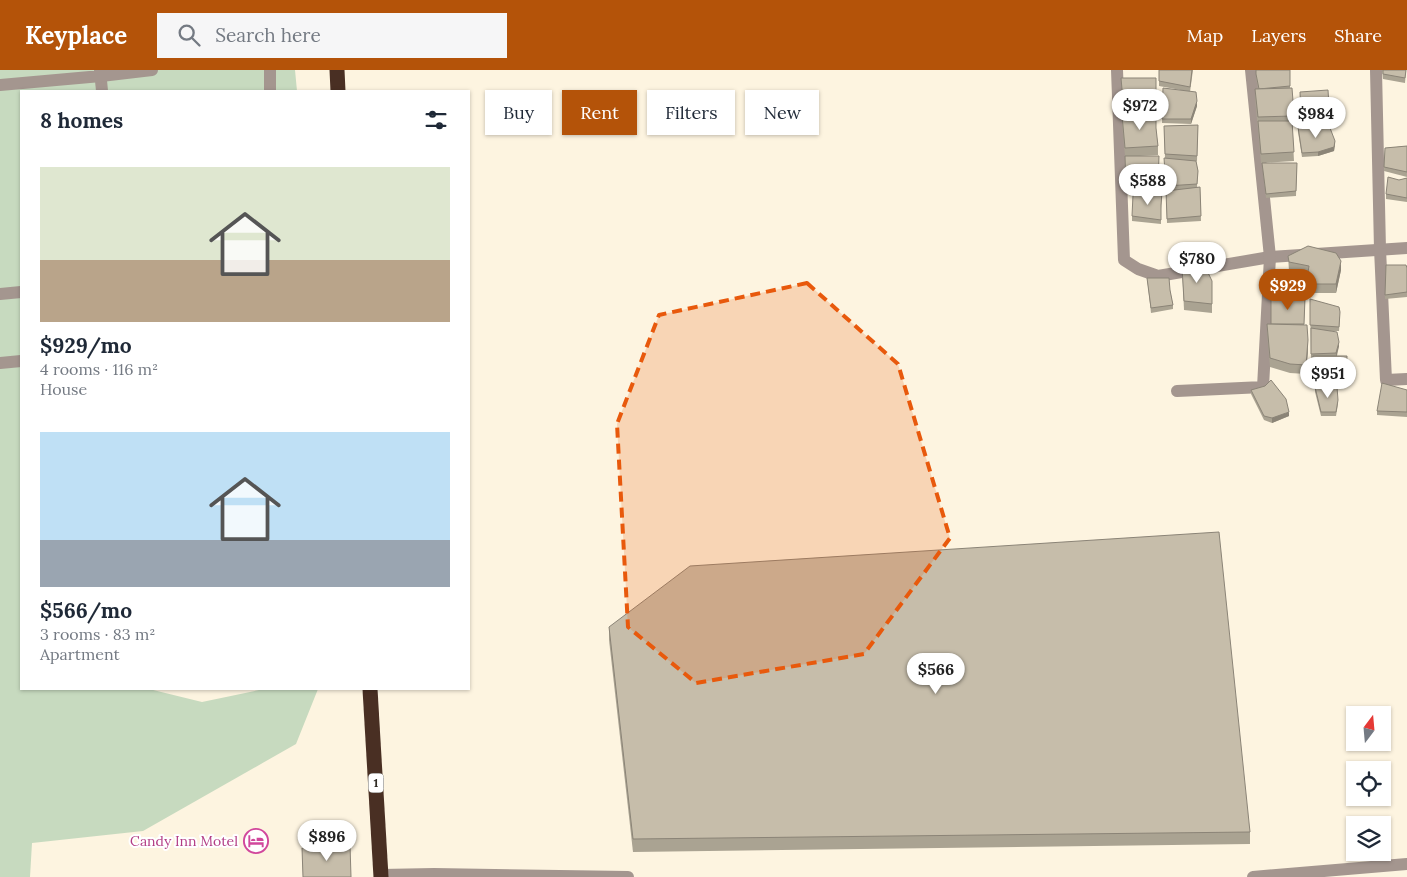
<!DOCTYPE html>
<meta charset="utf-8">
<style>
body{margin:0;font-family:Lora,serif;background:#f6f6f7;color:#1f2937;height:100vh;display:flex;flex-direction:column;font-size:19px;white-space:nowrap}
*{box-sizing:border-box;margin:0}
p{font-size:16px;color:#747a83}
.icon{flex:none;width:28px;height:28px;fill:none;stroke:currentColor;stroke-width:2;stroke-linecap:round;stroke-linejoin:round}
.map{position:relative;flex:1;overflow:hidden}
.side{position:absolute;left:20px;top:20px;width:450px;height:600px;display:flex;flex-direction:column;background:#fff;border-radius:0px;box-shadow:0 1px 4px #0004}
.side>*{flex:none}
.top-card{position:absolute;left:485px;top:20px;width:475px;height:45px;display:flex;gap:10px}
.needle{width:32px;rotate:16deg}
.tools{position:absolute;left:1346px;top:636px;display:grid;gap:10px}
.tools a{display:grid;place-items:center;width:45px;height:45px;border-radius:0px;background:#fff;box-shadow:0 1px 4px #0004;font-size:25px}
.price{position:absolute;translate:-50% -42px;padding:0 11px;border-radius:18px;background:#fff;color:#222;font-size:16px;line-height:32px;filter:drop-shadow(0 1px 2px #0008)}
.price::after{content:'';position:absolute;left:50%;top:30px;width:15px;height:11px;margin-left:-8px;background:inherit;clip-path:polygon(0 0,100% 0,50% 100%)}
.price.current{background:#b45309;color:#fff}
ul{padding:0;list-style:none}
li{display:grid;align-content:center;gap:10px;height:265px;padding:0 20px}
li span{display:grid;place-items:center;height:155px;border-radius:0px;color:#555}
li>.icon{margin-inline-start:auto}
span .icon{width:90px;height:90px;fill:#fffc;stroke-width:1}
li b{font-size:21px}
h2{display:flex;justify-content:space-between;align-items:center;height:60px;padding:0 20px;font-size:21px}
.tag{padding:0 18px;border-radius:0px;background:#fff;box-shadow:0 1px 4px #0004;font-size:18px;line-height:45px}
.tag.current{background:#b45309;color:#fff}
header{display:flex;align-items:center;gap:30px;box-sizing:border-box;height:70px;padding:0 25px;background:#b45309;color:#fff}
header strong{font-size:24px}
nav{display:flex;gap:28px;margin-inline-start:auto;font-size:18px}
.search{width:350px;height:45px;background:#f6f6f7;display:flex;align-items:center;gap:12px;box-sizing:border-box;padding:0 18px;border-radius:0px;color:#747a83;font-size:19px}
.map>svg:first-child{display:block}
.green{fill:#c7dabf}
.lines{fill:none;stroke-linecap:round;stroke-linejoin:round}
.minor{stroke:#a4968f;stroke-width:12}
.highway{stroke:#492f23;stroke-width:15}
.wall{fill:#aaa392}
.shaded-wall{fill:#8b8477}
.building{fill:#c6bdaa;stroke:#8b8477}
.marked{fill:#e8590c;fill-opacity:0.2;stroke:#e8590c;stroke-width:4;stroke-dasharray:10 6;stroke-linejoin:round}
.labels{text-anchor:middle;stroke-width:4;stroke-linejoin:round;paint-order:stroke}
.shield{fill:#fff;stroke:#6d6b66;stroke-width:1}
.shield-label{font-size:12px;font-weight:bold;fill:#2f2b24}
.hotel-label{font-size:14px;fill:#b23c85;stroke:#fff;text-anchor:end}
</style>
<header>
<strong>Keyplace</strong>
<div class="search"><svg class="icon" aria-label="search" viewBox="0 0 24 24"><circle cx="10" cy="10" r="6"/><path d="M15 15l6 6"/></svg>Search here</div>
<nav><a>Map</a><a>Layers</a><a>Share</a></nav>
</header>
<div class="map">
<svg width="1407" height="807" viewBox="0 0 1407 807">
<rect width="100%" height="100%" fill="#fdf4e0"/>
<path class="green" d="M0,0H295L297,21H21V619H149L202,632L264,619H318L296,674L143,761L32,773L30,807H0Z"/>
<g class="lines">
<g class="minor">
<path d="M100,0L102,21"/>
<path d="M270,0V21"/>
<path d="M1117,0L1124,190L1138,199L1158,206L1270,187L1407,178"/>
<path d="M1376,0L1380,179L1386,310L1407,309"/>
<path d="M0,15L101,6L152,0"/>
<path d="M0,224L21,222"/>
<path d="M0,293L21,291"/>
<path d="M1177,321L1263,317L1270,187L1251,0"/>
<path d="M381,805L434,804L628,807"/>
<path d="M1253,807L1407,794"/>
</g>
<g class="highway">
<path d="M337,0L338,21"/>
<path d="M370,619L381,807"/>
</g>
</g>
<g class="wall">
<path d="M1159,0H1193L1190,22L1197,36L1191,54L1162,53L1163,18L1186,21L1159,16Z"/>
<path d="M1256,0H1290V18L1293,40L1292,53L1294,91L1261,93L1255,28V19H1258L1256,8Z"/>
<path d="M1382,0H1406L1405,13L1383,9Z"/>
<path d="M1121,8L1156,39V59L1158,76V85L1140,86H1159L1158,121L1126,119L1125,86L1122,54V45H1124Z"/>
<path d="M1300,22L1329,41L1328,58L1335,76L1334,81L1318,86L1302,87L1298,62V57H1311L1301,56Z"/>
<path d="M1198,55L1197,91H1196L1198,101L1197,117H1200L1201,151L1167,153L1166,121L1178,120H1166L1164,56Z"/>
<path d="M1407,76V107L1384,101L1385,78Z"/>
<path d="M1262,93H1297L1296,126L1266,128Z"/>
<path d="M1407,108V132L1386,129V124L1399,110Z"/>
<path d="M1162,127L1161,139V154L1132,151V146Z"/>
<path d="M1288,186L1341,200L1336,223H1306V214L1308,205L1289,201Z"/>
<path d="M1386,195L1407,198V227L1385,229Z"/>
<path d="M1182,197L1212,211V243L1184,240Z"/>
<path d="M1147,208L1170,220L1173,235V239L1151,243Z"/>
<path d="M1305,228L1304,255L1308,279L1306,304L1290,303L1270,297L1267,263V254H1271Z"/>
<path d="M1310,229L1340,247L1339,261H1329L1339,276L1337,286H1347L1346,316L1313,317V289H1311Z"/>
<path d="M1315,317L1338,334L1336,346H1321L1315,322Z"/>
<path d="M1251,320L1289,346L1272,353L1264,350L1251,324Z"/>
<path d="M1407,320V347L1377,345V341Z"/>
<path d="M609,557L1250,762V774L633,782L609,570Z"/>
<path d="M302,778L351,807H303Z"/>
</g>
<g class="shaded-wall">
<path d="M1197,31V36L1191,54V49Z"/>
<path d="M1335,71L1334,81L1318,86V82Z"/>
<path d="M1341,191V200L1336,223V214Z"/>
<path d="M1308,270V279L1306,304V295Z"/>
<path d="M1339,272V276L1336,287V283Z"/>
<path d="M1289,342V346L1272,353V348Z"/>
</g>
<g class="building">
<path d="M1159,0H1192L1190,17L1159,11Z"/>
<path d="M1256,0H1290V16L1259,19L1256,4Z"/>
<path d="M1383,0H1406L1405,8L1383,4Z"/>
<path d="M1121,8H1156V39L1124,42Z"/>
<path d="M1163,18L1196,22L1197,31L1191,49H1162Z"/>
<path d="M1292,18L1293,31L1292,46L1258,47L1255,19Z"/>
<path d="M1328,20L1329,36L1328,55L1301,52L1300,22Z"/>
<path d="M1122,45H1156V58L1158,76L1125,78Z"/>
<path d="M1258,51H1292L1294,82L1261,84Z"/>
<path d="M1198,55L1197,86L1165,84L1164,56Z"/>
<path d="M1298,57L1330,58L1335,71L1334,77L1318,82L1302,83Z"/>
<path d="M1407,76V102L1384,97L1385,78Z"/>
<path d="M1125,86H1159L1158,116L1126,114Z"/>
<path d="M1164,88L1196,91L1198,101L1197,114L1166,116Z"/>
<path d="M1262,93H1297L1296,121L1266,124Z"/>
<path d="M1388,107L1399,110L1407,108V128L1386,124Z"/>
<path d="M1200,117L1201,146L1167,149L1166,121Z"/>
<path d="M1162,122L1161,135V150L1132,146L1133,125Z"/>
<path d="M1308,176L1336,183L1341,191L1336,214H1306L1309,196L1289,192L1288,186Z"/>
<path d="M1202,190L1212,211V234L1184,231L1182,197Z"/>
<path d="M1386,195H1406L1407,198V222L1385,225Z"/>
<path d="M1147,208H1169L1170,220L1173,235L1151,238Z"/>
<path d="M1271,228H1305L1304,254H1271Z"/>
<path d="M1310,229L1339,237L1340,242L1339,257L1310,255Z"/>
<path d="M1267,254L1307,255L1308,270L1306,295L1290,294L1270,288Z"/>
<path d="M1311,258L1337,262L1339,272L1336,283L1311,284Z"/>
<path d="M1313,286H1347L1346,312H1313Z"/>
<path d="M1271,310L1286,329L1289,342L1272,348L1264,346L1251,320L1265,316Z"/>
<path d="M1382,313L1407,320V342L1377,341Z"/>
<path d="M1315,317H1337L1338,330L1336,342H1321Z"/>
<path d="M1219,462L1250,762L633,769L609,557L690,496Z"/>
<path d="M350,775L351,807H303L302,778Z"/>
</g>
<path class="marked" d="M807,213L898,294L950,468L864,584L696,613L628,557L617,354L659,245Z"/>
<defs>
<symbol id="hotel-ring" viewBox="-11 -11 22 22"><circle r="9.5" fill="#fff" stroke="#d1479c" stroke-width="1.5"/><path d="M-6-4.5h1.5V1H6V5H4.5V3h-9V5H-6ZM-4 0a1.8 1.8 0 1 1 3.6 0ZM.5 0V-2.5h3Q6-2.5 6 0Z" fill="#d1479c"/></symbol>
</defs>
<g fill-rule="evenodd">
<use href="#hotel-ring" x="242" y="757" width="28" height="28"/>
</g>
<g class="labels">
<rect class="shield" x="368.5" y="703.5" width="15" height="19" rx="4"/>
<g class="shield-label">
<text x="376" y="717">1</text>
</g>
<g class="hotel-label">
<text x="238" y="776">Candy Inn Motel</text>
</g>
</g>
</svg>
<div class="tools">
<a><svg class="needle" viewBox="-14 -14 28 28"><path d="M0-13l5 13h-10z" fill="#e53935"/><path d="M0 13l5-13h-10z" fill="#747a83"/></svg></a>
<a><svg class="icon" aria-label="locate" viewBox="0 0 24 24"><circle cx="12" cy="12" r="6"/><path d="M12 2v4M12 18v4M2 12h4M18 12h4"/></svg></a>
<a><svg class="icon" aria-label="layers" viewBox="0 0 24 24"><path d="M12 4l9 5-9 5-9-5zM3 14l9 5 9-5"/></svg></a>
</div>
<b class="price" style="left:1140px;top:61px">$972</b>
<b class="price" style="left:1316px;top:69px">$984</b>
<b class="price" style="left:1148px;top:136px">$588</b>
<b class="price" style="left:1197px;top:214px">$780</b>
<b class="price current" style="left:1288px;top:241px">$929</b>
<b class="price" style="left:1328px;top:329px">$951</b>
<b class="price" style="left:936px;top:625px">$566</b>
<b class="price" style="left:327px;top:792px">$896</b>
<div class="top-card">
<a class="tag">Buy</a>
<a class="tag current">Rent</a>
<a class="tag">Filters</a>
<a class="tag">New</a>
</div>
<section class="side">
<h2>8 homes<svg class="icon" aria-label="filters" viewBox="0 0 24 24"><path d="M4 7h16M4 17h16"/><circle cx="9" cy="7" r="2"/><circle cx="15" cy="17" r="2"/></svg></h2>
<ul>
<li><span style="background:linear-gradient(#dfe7d0 60%,#b9a48a 0)"><svg class="icon" aria-label="home" viewBox="0 0 24 24"><path d="M3 11l9-7 9 7M6 9v11h12V9"/></svg></span><div><b>$929/mo</b><p>4 rooms · 116 m²</p><p>House</p></div></li>
<li><span style="background:linear-gradient(#bfe0f5 70%,#9aa5b1 0)"><svg class="icon" aria-label="home" viewBox="0 0 24 24"><path d="M3 11l9-7 9 7M6 9v11h12V9"/></svg></span><div><b>$566/mo</b><p>3 rooms · 83 m²</p><p>Apartment</p></div></li>
</ul>
</section>
</div>
